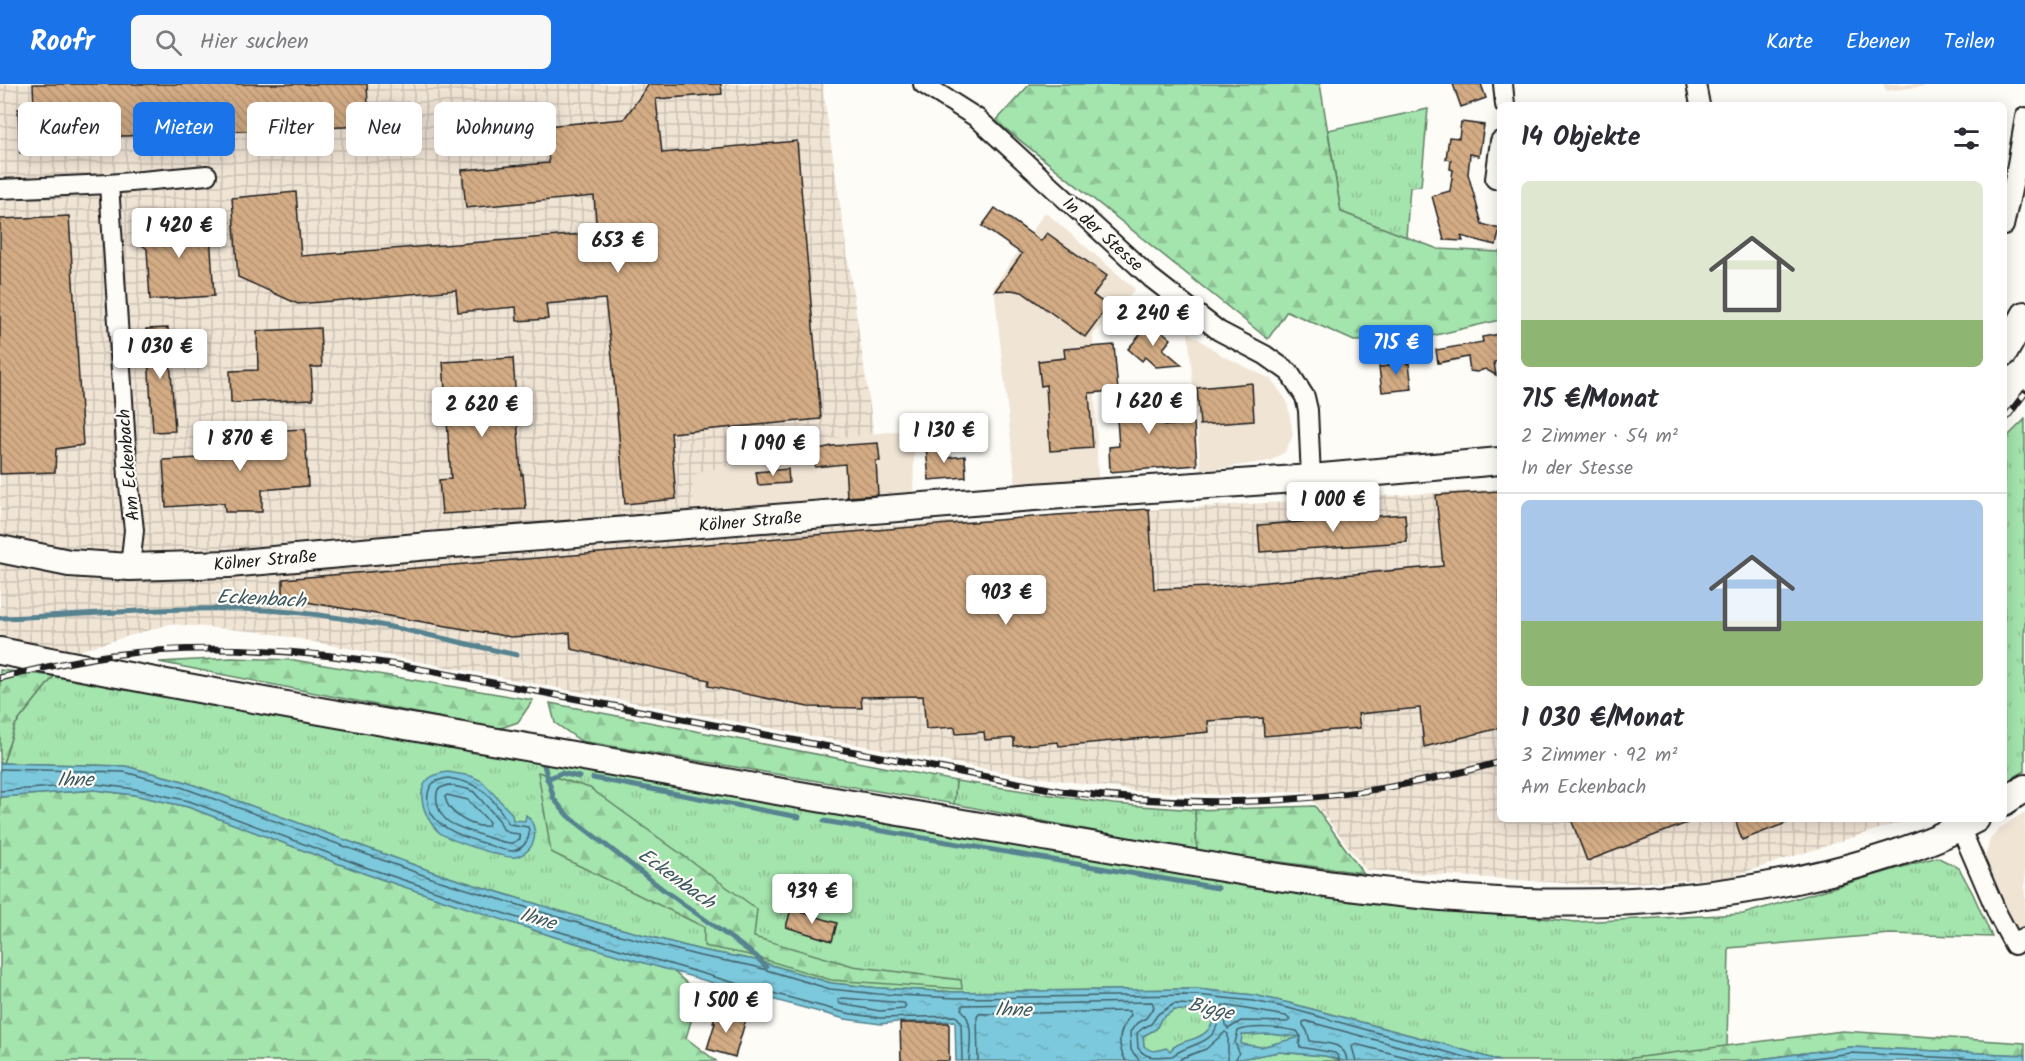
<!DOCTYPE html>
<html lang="de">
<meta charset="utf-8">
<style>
body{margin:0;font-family:Kalam,sans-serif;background:#f7f7f7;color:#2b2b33;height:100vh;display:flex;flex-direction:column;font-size:22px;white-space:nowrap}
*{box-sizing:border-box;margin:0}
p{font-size:20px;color:#7c7c81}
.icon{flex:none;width:33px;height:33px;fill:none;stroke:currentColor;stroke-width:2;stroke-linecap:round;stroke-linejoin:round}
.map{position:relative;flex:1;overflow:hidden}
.sheet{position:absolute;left:1497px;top:18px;width:510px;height:720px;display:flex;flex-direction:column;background:#fff;border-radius:9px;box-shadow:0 3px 15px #0003}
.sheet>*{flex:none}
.hud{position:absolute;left:18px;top:18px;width:570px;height:54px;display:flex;gap:12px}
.price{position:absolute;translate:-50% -51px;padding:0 14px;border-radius:6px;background:#fff;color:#222;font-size:20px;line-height:39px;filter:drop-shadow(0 2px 3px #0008)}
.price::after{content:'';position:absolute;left:50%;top:36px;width:18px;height:14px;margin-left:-9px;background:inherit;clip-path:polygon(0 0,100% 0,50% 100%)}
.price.active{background:#1a73e8;color:#fff}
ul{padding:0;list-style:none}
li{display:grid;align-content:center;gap:12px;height:318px;padding:0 24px}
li+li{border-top:2px solid #e1e1e2}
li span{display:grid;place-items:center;height:186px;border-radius:9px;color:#555}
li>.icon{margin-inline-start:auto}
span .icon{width:108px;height:108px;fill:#fffc;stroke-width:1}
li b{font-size:26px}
h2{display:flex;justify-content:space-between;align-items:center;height:72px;padding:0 24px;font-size:26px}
.chip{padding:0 21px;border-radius:9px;background:#fff;box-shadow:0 3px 15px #0003;font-size:21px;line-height:54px}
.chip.active{background:#1a73e8;color:#fff}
header{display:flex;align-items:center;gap:36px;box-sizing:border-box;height:84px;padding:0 30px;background:#1a73e8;color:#fff}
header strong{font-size:28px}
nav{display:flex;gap:33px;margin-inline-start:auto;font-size:21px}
.search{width:420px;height:54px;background:#f7f7f7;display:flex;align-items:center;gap:15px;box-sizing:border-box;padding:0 21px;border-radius:9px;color:#7c7c81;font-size:22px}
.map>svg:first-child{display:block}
.built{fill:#f0e4d5}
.industrial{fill:url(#industrial-grid)}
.grass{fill:url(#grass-tufts);stroke:#608064;stroke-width:1.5}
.forest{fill:url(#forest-firs);stroke:#608064;stroke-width:1.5}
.water{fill:url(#water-ripples);stroke:#56838f;stroke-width:1.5;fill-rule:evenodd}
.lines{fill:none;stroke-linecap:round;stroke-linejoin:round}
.shore{stroke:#426169;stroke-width:1.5}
.stream{stroke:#56838f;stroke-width:5}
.building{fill:url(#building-back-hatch);stroke:#1c1c1c;stroke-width:1.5}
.street-casing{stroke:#1c1c1c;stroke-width:22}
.secondary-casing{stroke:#1c1c1c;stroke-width:30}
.street{stroke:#fdfcf7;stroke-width:18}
.secondary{stroke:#fdfcf7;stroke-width:26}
.rail-casing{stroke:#1c1c1c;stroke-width:7}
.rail{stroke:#fdfcf7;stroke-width:4.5;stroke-dasharray:14;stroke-linecap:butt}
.labels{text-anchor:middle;stroke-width:4.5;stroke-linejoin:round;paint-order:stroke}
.street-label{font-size:18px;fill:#1c1c1c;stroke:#fdfcf7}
.water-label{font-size:20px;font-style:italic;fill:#3e585f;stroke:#fdfcf7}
</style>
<header>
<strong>Roofr</strong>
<div class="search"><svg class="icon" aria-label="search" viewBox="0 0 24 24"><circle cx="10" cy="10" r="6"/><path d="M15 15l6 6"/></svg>Hier suchen</div>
<nav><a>Karte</a><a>Ebenen</a><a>Teilen</a></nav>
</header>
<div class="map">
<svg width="2025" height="977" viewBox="0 0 2025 977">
<defs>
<pattern id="industrial-grid" width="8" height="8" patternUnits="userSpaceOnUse" patternTransform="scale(1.5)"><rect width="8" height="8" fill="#f0e4d5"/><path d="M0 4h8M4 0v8" fill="none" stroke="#cdc3b6"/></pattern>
<pattern id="grass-tufts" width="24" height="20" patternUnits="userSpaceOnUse" patternTransform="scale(1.5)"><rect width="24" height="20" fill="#a4e4ad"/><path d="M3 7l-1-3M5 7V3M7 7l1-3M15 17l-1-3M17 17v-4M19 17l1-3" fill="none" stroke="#8dc394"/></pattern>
<pattern id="forest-firs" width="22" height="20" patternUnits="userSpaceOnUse" patternTransform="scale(1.5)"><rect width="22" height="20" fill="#a4e4ad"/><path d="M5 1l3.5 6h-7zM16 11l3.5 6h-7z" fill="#8dc394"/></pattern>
<pattern id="water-ripples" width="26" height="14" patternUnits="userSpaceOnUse" patternTransform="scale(1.5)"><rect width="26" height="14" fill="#7cc8dc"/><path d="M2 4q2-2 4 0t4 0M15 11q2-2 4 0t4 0" fill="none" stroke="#6babbc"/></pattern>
<pattern id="building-back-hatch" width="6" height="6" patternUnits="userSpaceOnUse" patternTransform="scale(1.5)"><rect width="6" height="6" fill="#d3ac85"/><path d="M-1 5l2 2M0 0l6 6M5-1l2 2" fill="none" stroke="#b59372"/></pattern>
</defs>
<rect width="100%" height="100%" fill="#fdfcf7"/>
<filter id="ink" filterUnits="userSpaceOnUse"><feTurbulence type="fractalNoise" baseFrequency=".0167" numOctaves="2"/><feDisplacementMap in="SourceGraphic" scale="12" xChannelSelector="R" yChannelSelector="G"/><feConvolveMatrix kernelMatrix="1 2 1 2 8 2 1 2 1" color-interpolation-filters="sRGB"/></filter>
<g filter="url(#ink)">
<g class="built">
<path d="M1883,0H1942L1886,7Z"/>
<path d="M1045,128L1135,205L1093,251L1098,395L1016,402L994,203Z"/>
<path d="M1188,248L1223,272L1271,295L1287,317L1293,351L1285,368L1270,377L1201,387Z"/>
<path d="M915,339L913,411L694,427L691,391L835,354L898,347Z"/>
<path d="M2025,728V871L1985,774L1990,755L2003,742Z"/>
</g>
<path class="industrial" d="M0,0H824L823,6L874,350L835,354L692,391L695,453L1500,405V735H1910L1726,794L1592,801L1366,786L1306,707L1224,711L1135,707L1002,688L262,548L170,540L71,569L0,571Z"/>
<g class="grass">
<path d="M1428,25L1421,102L1410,103L1406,153L1341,128L1328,46Z"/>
<path d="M2025,335V687L2004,699V356Z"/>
<path d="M54,592L1265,802L1576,838L1743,830L1937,773L1959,784L1973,810L1992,853L1890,850L1729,864L1727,963L1610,977H1500L1440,959L1289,919L1254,911L1196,905L956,908L879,904L831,899L755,876L701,866L599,839L439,790L183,697L125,682L3,679L15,641Z"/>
<path d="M956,697L1113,720L1195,726L1197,767L954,720Z"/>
<path d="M1174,926C1187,926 1204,927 1213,938C1204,960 1180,953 1170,967L1162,966L1157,968L1149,967L1144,963L1143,952L1156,945L1161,935Z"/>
<path d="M1269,950L1302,953L1261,963L1240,960L1242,951Z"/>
<path d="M1279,968L1325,972L1344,977H1228Z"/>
</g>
<g class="forest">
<path d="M1030,0H1320L1341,128L1438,165L1500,168V236L1419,255L1354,257L1287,227L1268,255L996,37Z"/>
<path d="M232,574L294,576L533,616L518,638L498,645L159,578Z"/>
<path d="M0,586L54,592L15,641L3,679H0Z"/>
<path d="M550,619L956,697L954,720L581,657L555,639Z"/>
<path d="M538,688L590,704L757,825L754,853L853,882L961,896L962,905L831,896L750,871L704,862V843L551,768Z"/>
<path d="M95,706L134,711L188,723L366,790L555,853L672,886L699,910L686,954L716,977H0V713Z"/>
<path d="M1315,722L1363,789L1197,767L1195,726Z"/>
<path d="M1842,947L2025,959V971L1850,963L1745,977H1610Z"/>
</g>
<g class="water">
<path d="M0,679L125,682L183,697L439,790L599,839L701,866L755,876L831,899L879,904L956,908L1196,905L1254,911L1289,919L1440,959L1500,977H1344L1325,972L1279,968L1228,977H956L955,937L897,938L881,940L845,935L727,903L555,853L464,823L366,790L188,723L134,711L95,706L0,713ZM1174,926C1187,926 1204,927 1213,938C1204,960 1180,953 1170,967L1166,964C1156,967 1152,969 1144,962L1143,952L1156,945L1161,935ZM1269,950L1300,953L1261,963L1241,960L1242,951Z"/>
<path d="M448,688L471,692L482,697L512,730L513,736L525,737L526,731C541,744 536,769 515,773C505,775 449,756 440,749C431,742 422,725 422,713C421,695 433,690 448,688Z"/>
<path d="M1850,963L2025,971V977H1745Z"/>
</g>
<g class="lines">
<g class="shore">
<path d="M0,685L124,688L181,703L437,796L597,845L700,872L753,882L830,905L878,910L956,914L1196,911L1253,917L1288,924L1479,977"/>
<path d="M448,694C482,699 492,712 509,740L528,743C532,753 524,765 513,767C504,767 494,763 486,760C463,753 423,741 428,710C430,698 437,696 448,694Z"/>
<path d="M448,701L467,705L474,708L499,736L503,745L510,749L519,750L520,755C517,756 515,759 511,759C504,760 456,743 449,738C439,731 434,717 438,705Z"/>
<path d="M0,707L95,700L135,705L189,717L368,784L466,817L557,847L728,897L846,929L880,934L956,932L961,938L962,977"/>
<path d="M447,711L468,716L489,738L488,742C472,744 448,730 445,713Z"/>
<path d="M842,914L904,919L906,922L904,925L880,927L840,920L838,916Z"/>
<path d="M1174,920C1191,920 1210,921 1218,937C1215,961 1187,960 1172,972C1158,972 1148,977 1138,964L1137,949L1143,944L1151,940L1158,930Z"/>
<path d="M1223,921L1286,932L1290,936L1287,938L1241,937L1228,945L1226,942L1225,934L1220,925Z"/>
<path d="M969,977C970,960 974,937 961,925L963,921L1152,918L1154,923L1146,934L1137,939L1130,948L1131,966L1140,977"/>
<path d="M978,977L977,933L979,930L1129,927L1131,931C1119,945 1116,961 1126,977"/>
<path d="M1179,977L1182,974L1206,965L1225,948L1228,950V977"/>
<path d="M1235,977L1239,968L1235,959L1238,947C1251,941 1282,944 1297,947L1301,953L1299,960L1300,963L1335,969L1338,972L1339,977"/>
<path d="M1347,977C1345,957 1325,960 1310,957L1307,947L1303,941V938L1306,937L1454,977"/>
<path d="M1356,977L1352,963L1355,960L1421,977"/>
<path d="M1791,977L1851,969L2017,977"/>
</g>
<g class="stream">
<path d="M0,534C97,531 195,519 292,528C368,535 443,555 517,571"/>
<path d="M544,681L554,715L567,731L665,807L756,872L766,883"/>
<path d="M593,694L799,733"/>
<path d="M547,695L561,689L579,693"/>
<path d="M824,737L1218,804"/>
</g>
</g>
<g class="building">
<path d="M33,0H367L369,42L101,53L102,66L20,69L18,25L34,24Z"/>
<path d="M649,0H721L722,10L656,15L662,69L797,57L821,335L671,349L676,415L625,420L612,273L605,215L546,220L548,235L517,237L516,223L458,228L456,206L298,220L238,193L232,114L296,108L301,172L597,149L594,112L466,124L462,86L549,79L545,42L624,35Z"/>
<path d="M1453,0H1481L1486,14L1461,23Z"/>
<path d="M1461,38L1484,41L1479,72L1470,70L1468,90L1482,140L1500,145L1496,161L1461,152L1463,157L1444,156L1432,112L1450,107L1453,86L1450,85L1451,76L1446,75L1449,53L1459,54Z"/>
<path d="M995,124L1041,157L1047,149L1107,192L1093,211L1108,222L1085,253L1022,208L1011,206L995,207L1022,170L982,142Z"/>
<path d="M69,132L83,361L56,365L55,388L0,390V135Z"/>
<path d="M209,134L214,212L150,216L147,165L141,160L140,143H143L145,138Z"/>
<path d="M1151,238L1171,255L1163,265L1182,281L1156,283L1145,273L1142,277L1128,265Z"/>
<path d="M168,244L175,347L153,348L146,245Z"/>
<path d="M320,244L322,283H311L313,315L231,319L230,287L258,286L257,247Z"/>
<path d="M1500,250V277L1494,278L1496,291L1485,285L1477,288L1470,287L1468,273L1438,279L1436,266L1483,258L1482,253Z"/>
<path d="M1114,261L1118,307L1089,309L1093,364L1050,367L1046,301L1041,302L1038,277L1065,274L1064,265Z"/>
<path d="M513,274L521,391L523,390L526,425L442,430L439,396L451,395L443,278Z"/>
<path d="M1406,275L1407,280L1409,279L1412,305L1382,308L1379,283L1389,282L1388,277Z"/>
<path d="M1252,299L1254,337L1200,341L1197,304Z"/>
<path d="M1161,304L1164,342L1194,339L1197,381L1110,388L1109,363L1119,362L1115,308Z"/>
<path d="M305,345L308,402L262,406V428H225L224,419L166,423L163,376L236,372L234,348Z"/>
<path d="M878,359L880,377H876L878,411L847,413L845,380L815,383L814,366L832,362Z"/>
<path d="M945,361L946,374L965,372L966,393L929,396L926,363Z"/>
<path d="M788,385L789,399L758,401L756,388Z"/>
<path d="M1500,407V644L1424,663L1420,624L1358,630L1360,644L1264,652L1263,634L1223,636L1208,637L1209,648L1059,662L1058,658L1014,662V654L985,656L984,648L956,650L955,643L926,645L923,612L861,613L862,624L808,623L708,602L709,596L571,565L570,549L511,553L283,514V495L1057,431L1149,425L1154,505L1212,503L1443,482L1436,411Z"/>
<path d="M1405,430L1407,458L1260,468L1258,441Z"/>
<path d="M1571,735H1694L1695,736L1587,777Z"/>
<path d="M1735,735H1793L1794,736L1742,756Z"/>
<path d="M791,825L837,839L832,857L786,843Z"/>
<path d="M716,926L746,935L735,973L707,965L715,939H713Z"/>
<path d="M900,939H949V977H901Z"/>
</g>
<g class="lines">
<defs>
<g id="street">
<path d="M923,0L977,34L1151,194L1219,247L1265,271L1289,288L1305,313L1308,326L1311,394"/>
<path d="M1503,0L1505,21"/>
<path d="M1696,0L1700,21"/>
<path d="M1495,95L1500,57"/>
<path d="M0,105L109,100"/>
<path d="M2004,142L2015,92L2025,33"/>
<path d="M130,483L134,446L128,393L109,100L207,91"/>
<path d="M1955,735L1960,743L1998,831L2014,861L2025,853"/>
</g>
<g id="secondary">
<path d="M2004,269L2025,231"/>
<path d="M0,465L69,479L130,483L229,480L429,462L1034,413L1311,394L1500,377"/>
<path d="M0,567C254,618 510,659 765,705C881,725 998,745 1114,765C1341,806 1575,846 1805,794C1863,781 1923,764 1976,735"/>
<path d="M2004,718L2025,704"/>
</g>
</defs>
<use href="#street" class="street-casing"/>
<use href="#secondary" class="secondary-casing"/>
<use href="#street" class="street"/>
<use href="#secondary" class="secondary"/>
<defs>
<g id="rail">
<path d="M2004,337L2025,309"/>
<path d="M0,594C37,585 75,576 112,571C210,559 307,566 404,582L1060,707C1214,727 1350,720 1500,678"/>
</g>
</defs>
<use href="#rail" class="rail-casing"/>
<use href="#rail" class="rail"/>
</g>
</g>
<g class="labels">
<g class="street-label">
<text transform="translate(1103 150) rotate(42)" y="6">In der Stesse</text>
<text transform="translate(128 381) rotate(-95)" y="6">Am Eckenbach</text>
<text transform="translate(750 437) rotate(-5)" y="6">Kölner Straße</text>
<text transform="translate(265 476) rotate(-5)" y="6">Kölner Straße</text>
</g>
<g class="water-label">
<text transform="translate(261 514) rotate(3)" y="7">Eckenbach</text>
<text x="75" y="702">Ihne</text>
<text transform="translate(677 794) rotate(36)" y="7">Eckenbach</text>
<text transform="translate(538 834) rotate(16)" y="7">Ihne</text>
<text transform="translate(1211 924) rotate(12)" y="7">Bigge</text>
<text transform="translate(1013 925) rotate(1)" y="7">Ihne</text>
</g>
</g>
</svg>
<b class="price" style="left:179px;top:175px">1 420 €</b>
<b class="price" style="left:618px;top:190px">653 €</b>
<b class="price" style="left:1153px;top:263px">2 240 €</b>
<b class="price active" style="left:1396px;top:292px">715 €</b>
<b class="price" style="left:160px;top:296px">1 030 €</b>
<b class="price" style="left:1149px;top:351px">1 620 €</b>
<b class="price" style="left:482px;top:354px">2 620 €</b>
<b class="price" style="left:944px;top:380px">1 130 €</b>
<b class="price" style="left:240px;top:388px">1 870 €</b>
<b class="price" style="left:773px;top:393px">1 090 €</b>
<b class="price" style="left:1333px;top:449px">1 000 €</b>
<b class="price" style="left:1006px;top:542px">903 €</b>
<b class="price" style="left:812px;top:841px">939 €</b>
<b class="price" style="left:726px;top:950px">1 500 €</b>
<div class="hud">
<a class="chip">Kaufen</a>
<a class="chip active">Mieten</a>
<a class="chip">Filter</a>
<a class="chip">Neu</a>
<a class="chip">Wohnung</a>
</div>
<section class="sheet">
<h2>14 Objekte<svg class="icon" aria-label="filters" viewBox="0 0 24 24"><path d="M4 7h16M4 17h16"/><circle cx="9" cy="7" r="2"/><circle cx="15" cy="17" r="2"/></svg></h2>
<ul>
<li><span style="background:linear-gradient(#dfe7d0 75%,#8fb573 0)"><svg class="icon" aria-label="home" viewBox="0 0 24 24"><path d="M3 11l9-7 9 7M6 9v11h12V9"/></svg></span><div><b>715 €/Monat</b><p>2 Zimmer · 54 m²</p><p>In der Stesse</p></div></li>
<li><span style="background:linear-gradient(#a9c7e8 65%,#8fb573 0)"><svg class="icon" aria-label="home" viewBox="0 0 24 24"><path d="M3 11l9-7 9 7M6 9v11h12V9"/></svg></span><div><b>1 030 €/Monat</b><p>3 Zimmer · 92 m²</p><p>Am Eckenbach</p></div></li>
</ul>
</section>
</div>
